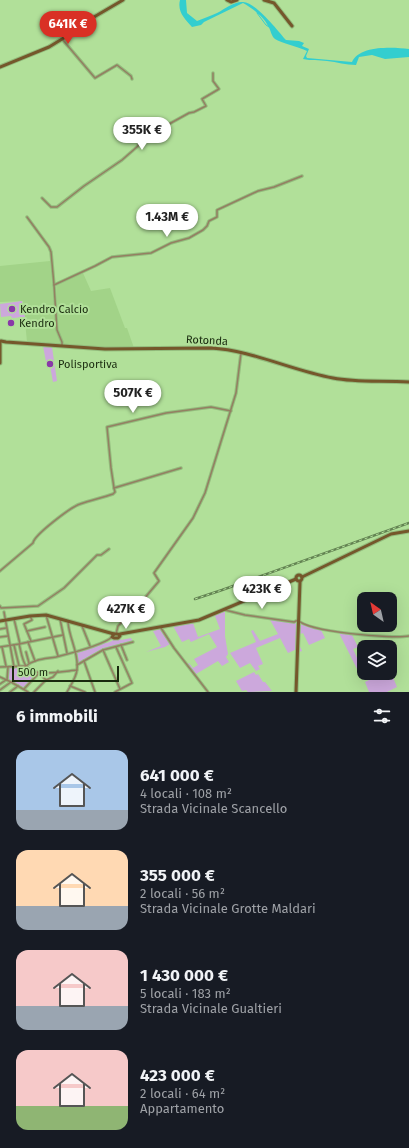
<!DOCTYPE html>
<html lang="it">
<meta charset="utf-8">
<style>
body{margin:0;font-family:"Fira Sans",sans-serif;background:#242831;color:#f1f3f6;height:100vh;display:flex;flex-direction:column;font-size:15px;white-space:nowrap}
*{box-sizing:border-box;margin:0}
p{font-size:13px;color:#9ea1a6}
.icon{flex:none;width:22px;height:22px;fill:none;stroke:currentColor;stroke-width:2;stroke-linecap:round;stroke-linejoin:round}
.map{position:relative;height:692px;overflow:hidden}
.panel{display:flex;flex-direction:column;background:#171b24;flex:1}
.panel>*{flex:none}
.needle{width:26px;rotate:326deg}
.tools{position:absolute;left:357px;top:592px;display:grid;gap:8px}
.tools a{display:grid;place-items:center;width:40px;height:40px;border-radius:8px;background:#171b24;box-shadow:0 4px 16px #0002;font-size:20px}
.scale{position:absolute;left:12px;bottom:10px;width:107px;box-sizing:border-box;padding-left:4px;border:2px solid #192a0e;border-top:0;font-size:11px;line-height:14px;white-space:nowrap;color:#192a0e;-webkit-text-stroke:3px #b1e099;paint-order:stroke}
.price{position:absolute;translate:-50% -34px;padding:0 9px;border-radius:14px;background:#fff;color:#222;font-size:13px;line-height:26px;filter:drop-shadow(0 1px 2px #0008)}
.price::after{content:'';position:absolute;left:50%;top:24px;width:12px;height:9px;margin-left:-6px;background:inherit;clip-path:polygon(0 0,100% 0,50% 100%)}
.price.selected{background:#d93025;color:#fff}
ul{padding:0;list-style:none}
li{display:flex;align-items:center;gap:12px;height:100px;padding:0 16px}
li span{display:grid;place-items:center;flex:none;width:112px;height:80px;border-radius:12px;color:#555}
li>.icon{margin-inline-start:auto}
span .icon{width:48px;height:48px;fill:#fffc;stroke-width:1}
li b{font-size:17px}
h2{display:flex;justify-content:space-between;align-items:center;height:48px;padding:0 16px;font-size:17px}
.map>svg:first-child{display:block}
.built{fill:#a2d388}
.green{fill:#cca8dc;fill-rule:evenodd}
.water{fill:#33cecf}
.lines{fill:none;stroke-linecap:round;stroke-linejoin:round}
.stream{stroke:#33cecf;stroke-width:1}
.street-casing{stroke:#93bc7d;stroke-width:3.5}
.secondary-casing{stroke:#93bc7d;stroke-width:5}
.street{stroke:#947f62;stroke-width:1.5}
.secondary{stroke:#75572b;stroke-width:3}
.rail-casing{stroke:#638352;stroke-width:2.5}
.rail{stroke:#b1e099;stroke-width:1;stroke-dasharray:3;stroke-linecap:butt}
.poi-dot{fill:#8938a8;stroke:#b1e099;stroke-width:1.5}
.labels{text-anchor:middle;stroke-width:4;stroke-linejoin:round;paint-order:stroke}
.poi-label{font-size:11px;fill:#192a0e;stroke:#b1e099;text-anchor:start}
.street-label{font-size:11px;fill:#192a0e;stroke:#b1e099}
</style>
<div class="map">
<svg width="409" height="692" viewBox="0 0 409 692">
<rect width="100%" height="100%" fill="#b1e099"/>
<g class="built">
<path d="M50,261L56,332L61,342V346L47,344L46,342L42,344L27,342L23,301L0,302V266Z"/>
<path d="M83,273L91,291L110,288L125,328H127L134,348L85,347L64,345L59,334L56,285Z"/>
</g>
<g class="green">
<path d="M22,301L25,317L12,318L11,316L1,317L0,304Z"/>
<path d="M43,346L52,347L57,381L53,382L50,366L47,367Z"/>
<path d="M225,611V636L228,654L226,657L229,662L222,666L218,661L196,674L187,664L189,663L193,668L198,665L194,659L217,647L209,634L191,642L189,639L182,642L173,626L198,622ZM215,616L220,629L198,637L193,623Z"/>
<path d="M269,618L300,624L321,630L325,638L309,645L303,633L295,636L302,651L299,652L297,649L288,653L280,638L256,648L263,664L258,666L260,669L256,671L250,663L240,668L230,653L256,642L251,631L253,630L260,641L278,634Z"/>
<path d="M161,629L170,644L165,647L146,652L161,646L153,631Z"/>
<path d="M339,633L352,635L358,647L353,649L361,667L357,669Z"/>
<path d="M120,638L121,640L131,638L133,642L105,648L91,655L79,663H78V655L76,653L77,651L105,642L107,643L112,641L113,639Z"/>
<path d="M8,668H25L36,674L24,688L8,679Z"/>
<path d="M390,670L397,687L387,692H369L365,682L383,673H390Z"/>
<path d="M254,672L256,675L258,674L263,682H265L272,691L248,692L246,690L242,691L236,681Z"/>
</g>
<path class="water" d="M180,0H186L187,13L197,21C204,18 211,16 217,13C225,9 233,2 242,2C254,0 278,31 286,40L299,41L304,43L302,46L309,49L306,56L307,58L352,62C359,45 394,47 409,49V57L385,59L372,55L359,57L356,65C346,65 337,62 327,61C319,60 311,61 303,59L307,51C299,47 281,43 275,39C271,36 271,30 268,26C264,17 252,8 243,3L204,22L201,25L192,27C185,19 177,12 180,0Z"/>
<g class="lines">
<path class="stream" d="M257,13L266,25L269,27"/>
<defs>
<g id="street">
<path d="M62,39L95,78L117,65L131,76L132,79"/>
<path d="M42,198L51,207H57L84,186L122,160L138,146L140,141L155,128L160,129L189,113L194,112L206,106L202,99L219,89L213,81V73"/>
<path d="M27,217L49,247L51,252L54,285"/>
<path d="M62,345V342L57,330L54,285L95,266L112,257L151,253L171,243L189,238L203,230L207,226L209,221L217,217V210L258,191L274,187L302,176"/>
<path d="M114,488L111,468L107,427L166,413L211,407L231,411"/>
<path d="M0,571L33,543C34,535 71,507 80,504C91,500 102,498 113,494L115,492L114,488L181,468"/>
<path d="M143,600L159,581L154,573L193,518L205,493L236,393L241,353"/>
<path d="M0,606L1,608L38,606L64,588L97,555H101L109,549"/>
<path d="M225,610L245,615L294,622L298,620C308,632 392,639 409,636"/>
<path d="M4,612L14,667"/>
<path d="M46,615L58,656"/>
<path d="M30,616L32,620L24,624L31,641"/>
<path d="M14,619L20,644"/>
<path d="M60,619L67,653"/>
<path d="M82,626L90,646"/>
<path d="M161,628L174,648L208,692"/>
<path d="M0,629L6,628"/>
<path d="M27,631L45,627"/>
<path d="M116,634L118,626L136,608"/>
<path d="M0,637L8,636"/>
<path d="M28,642L35,661"/>
<path d="M19,644C21,651 22,660 26,666C33,678 65,671 77,670"/>
<path d="M14,645L19,666"/>
<path d="M121,645L127,660"/>
<path d="M0,647L19,644L63,635"/>
<path d="M2,647L6,666"/>
<path d="M103,650L120,689"/>
<path d="M26,652L29,663"/>
<path d="M84,661L95,692"/>
<path d="M77,665L103,650L133,642"/>
<path d="M26,666C34,659 45,659 56,657C68,654 103,645 112,637"/>
<path d="M0,667L26,666"/>
<path d="M0,677L11,682L28,692"/>
<path d="M7,680L8,667"/>
<path d="M0,684L6,680"/>
<path d="M70,686L85,692"/>
<path d="M24,689L39,673L46,680"/>
<path d="M0,690L11,682"/>
<path d="M10,692L18,686"/>
<path d="M34,692L46,680L53,677L58,671"/>
<path d="M67,692C71,685 77,676 77,669C79,653 69,638 68,622"/>
<path d="M115,692L132,683L116,647"/>
</g>
<g id="secondary">
<path d="M227,0L231,2L237,0"/>
<path d="M264,0L274,3L292,26"/>
<path d="M0,67L49,47L67,36L94,17L123,0"/>
<path d="M1,341L6,342L105,349L211,348C251,350 293,371 333,378C358,383 383,380 409,382"/>
<path d="M0,363V343"/>
<circle cx="299" cy="578" r="3"/>
<path d="M302,577L391,534L409,531"/>
<path d="M0,621L30,616L46,615L114,634"/>
<path d="M114,634H118L120,636L118,638H114L112,637Z"/>
<path d="M120,634L199,620L296,579"/>
<path d="M296,692L300,582"/>
</g>
</defs>
<use href="#street" class="street-casing"/>
<use href="#secondary" class="secondary-casing"/>
<use href="#street" class="street"/>
<use href="#secondary" class="secondary"/>
<defs>
<path id="rail" d="M195,599L222,590L409,523"/>
</defs>
<use href="#rail" class="rail-casing"/>
<use href="#rail" class="rail"/>
</g>
<g class="poi-dot">
<circle cx="12" cy="309" r="4"/>
<circle cx="11" cy="323" r="4"/>
<circle cx="50" cy="364" r="4"/>
</g>
<g class="labels">
<g class="poi-label">
<text x="20" y="313">Kendro Calcio</text>
<text x="19" y="327">Kendro</text>
<text x="58" y="368">Polisportiva</text>
</g>
<g class="street-label">
<text transform="translate(207 340) rotate(3)" y="4">Rotonda</text>
</g>
</g>
</svg>
<div class="tools">
<a><svg class="needle" viewBox="-14 -14 28 28"><path d="M0-13l5 13h-10z" fill="#e53935"/><path d="M0 13l5-13h-10z" fill="#9ea1a6"/></svg></a>
<a><svg class="icon" aria-label="layers" viewBox="0 0 24 24"><path d="M12 4l9 5-9 5-9-5zM3 14l9 5 9-5"/></svg></a>
</div>
<div class="scale">500 m</div>
<b class="price selected" style="left:68px;top:45px">641K €</b>
<b class="price" style="left:142px;top:151px">355K €</b>
<b class="price" style="left:167px;top:238px">1.43M €</b>
<b class="price" style="left:133px;top:414px">507K €</b>
<b class="price" style="left:262px;top:610px">423K €</b>
<b class="price" style="left:126px;top:630px">427K €</b>
</div>
<section class="panel">
<h2>6 immobili<svg class="icon" aria-label="filters" viewBox="0 0 24 24"><path d="M4 7h16M4 17h16"/><circle cx="9" cy="7" r="2"/><circle cx="15" cy="17" r="2"/></svg></h2>
<ul>
<li><span style="background:linear-gradient(#a9c7e8 75%,#9aa5b1 0)"><svg class="icon" aria-label="home" viewBox="0 0 24 24"><path d="M3 11l9-7 9 7M6 9v11h12V9"/></svg></span><div><b>641 000 €</b><p>4 locali · 108 m²</p><p>Strada Vicinale Scancello</p></div></li>
<li><span style="background:linear-gradient(#ffd9b3 70%,#9aa5b1 0)"><svg class="icon" aria-label="home" viewBox="0 0 24 24"><path d="M3 11l9-7 9 7M6 9v11h12V9"/></svg></span><div><b>355 000 €</b><p>2 locali · 56 m²</p><p>Strada Vicinale Grotte Maldari</p></div></li>
<li><span style="background:linear-gradient(#f6c9c9 70%,#9aa5b1 0)"><svg class="icon" aria-label="home" viewBox="0 0 24 24"><path d="M3 11l9-7 9 7M6 9v11h12V9"/></svg></span><div><b>1 430 000 €</b><p>5 locali · 183 m²</p><p>Strada Vicinale Gualtieri</p></div></li>
<li><span style="background:linear-gradient(#f6c9c9 70%,#8fb573 0)"><svg class="icon" aria-label="home" viewBox="0 0 24 24"><path d="M3 11l9-7 9 7M6 9v11h12V9"/></svg></span><div><b>423 000 €</b><p>2 locali · 64 m²</p><p>Appartamento</p></div></li>
</ul>
</section>
